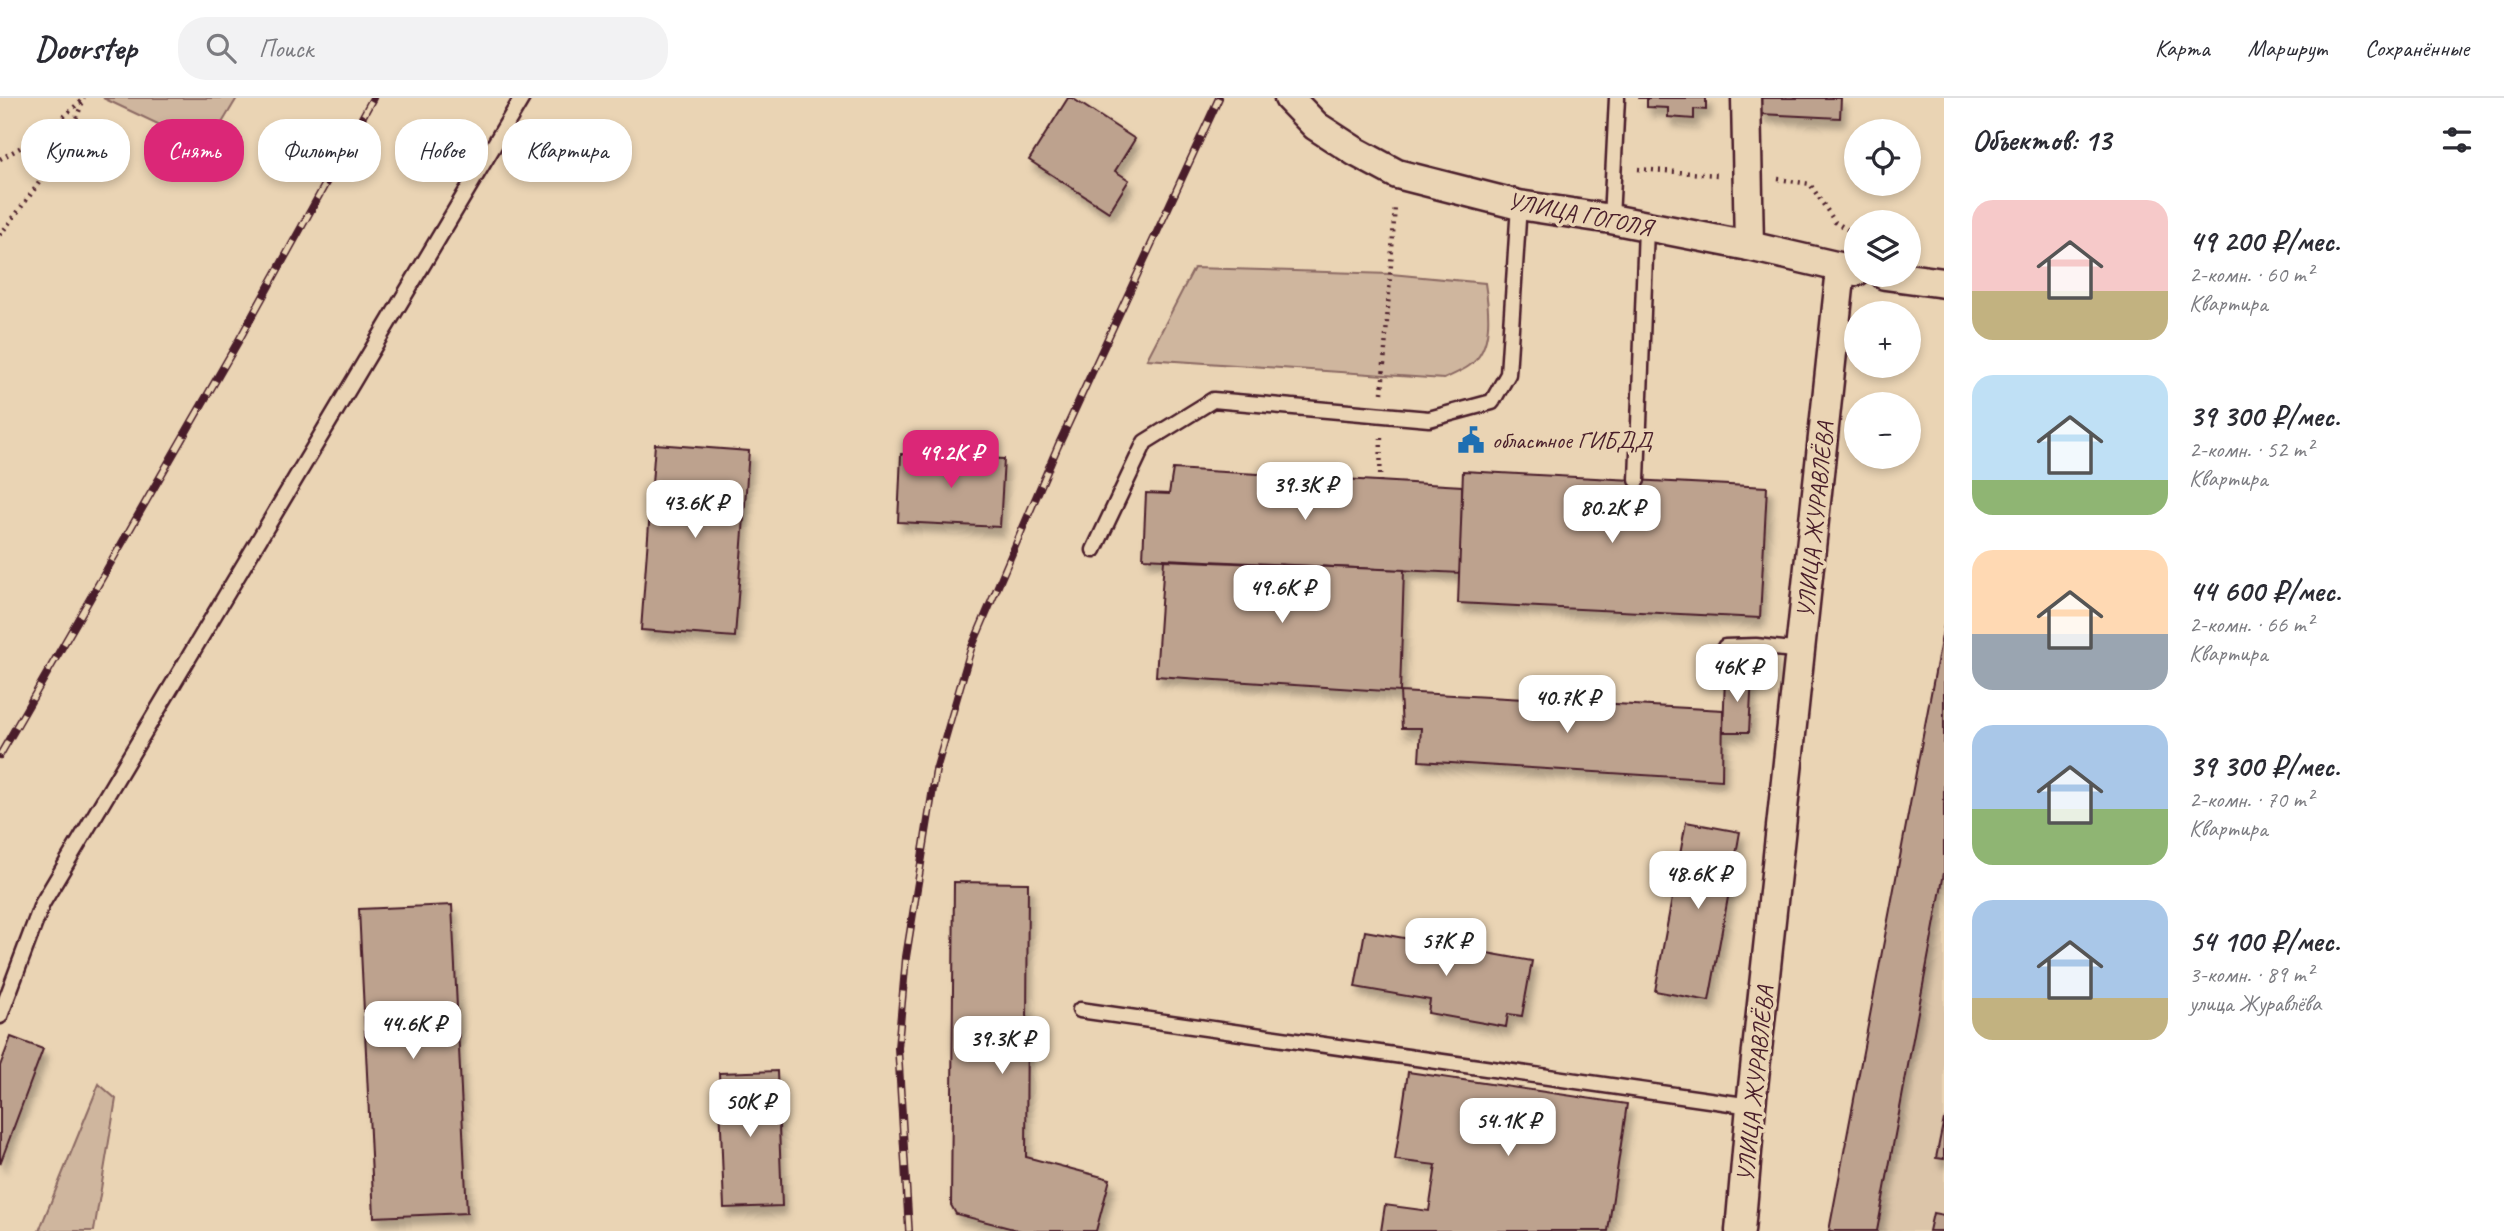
<!DOCTYPE html>
<html lang="ru">
<meta charset="utf-8">
<style>
body{margin:0;font-family:Caveat,sans-serif;background:#f2f2f3;color:#2b2b33;height:100vh;display:flex;flex-direction:column;font-size:26px;white-space:nowrap}
*{box-sizing:border-box;margin:0}
p{font-size:23px;color:#7c7c81}
.icon{flex:none;width:38px;height:38px;fill:none;stroke:currentColor;stroke-width:2;stroke-linecap:round;stroke-linejoin:round}
.map{position:relative;flex:1;overflow:hidden}
.details{display:flex;flex-direction:column;background:#fff;width:560px}
.details>*{flex:none}
.top-card{position:absolute;left:21px;top:21px;width:665px;height:63px;display:flex;gap:14px}
.fabs{position:absolute;left:1844px;top:21px;display:grid;gap:14px}
.fabs a{display:grid;place-items:center;width:77px;height:77px;border-radius:50%;background:#fff;box-shadow:0 4px 10px #0003;font-size:35px}
.price{position:absolute;translate:-50% -60px;padding:0 16px;border-radius:14px;background:#fff;color:#222;font-size:23px;line-height:46px;filter:drop-shadow(0 2px 4px #0008)}
.price::after{content:'';position:absolute;left:50%;top:42px;width:21px;height:16px;margin-left:-10px;background:inherit;clip-path:polygon(0 0,100% 0,50% 100%)}
.price.on{background:#db2777;color:#fff}
ul{padding:0;list-style:none}
li{display:flex;align-items:center;gap:21px;height:175px;padding:0 28px}
li span{display:grid;place-items:center;flex:none;width:196px;height:140px;border-radius:21px;color:#555}
li>.icon{margin-inline-start:auto}
span .icon{width:84px;height:84px;fill:#fffc;stroke-width:1}
li b{font-size:30px}
h2{display:flex;justify-content:space-between;align-items:center;height:84px;padding:0 28px;font-size:30px}
.chip{padding:0 24px;border-radius:28px;background:#fff;box-shadow:0 4px 10px #0003;font-size:24px;line-height:63px}
.chip.on{background:#db2777;color:#fff}
header{display:flex;align-items:center;gap:42px;box-sizing:border-box;height:98px;padding:0 35px;background:#fff;border-bottom:2px solid #e1e1e2}
header strong{font-size:33px}
nav{display:flex;gap:38px;margin-inline-start:auto;font-size:24px}
.search{width:490px;height:63px;background:#f2f2f3;display:flex;align-items:center;gap:18px;box-sizing:border-box;padding:0 24px;border-radius:28px;color:#7c7c81;font-size:26px}
main{display:flex;flex:1;min-height:0}
.map>svg:first-child{display:block}
.built{fill:#dcc5a9}
.green{fill:#cfb69e;stroke:#8c6a64;stroke-width:2}
.building{fill:#bda28e;stroke:#4a1f2b;stroke-width:2;filter:url(#shadow)}
.lines{fill:none;stroke-linecap:round;stroke-linejoin:round}
.service-casing{stroke:#4a1f2b;stroke-width:19}
.minor-casing{stroke:#4a1f2b;stroke-width:33}
.path{stroke:#4a1f2b;stroke-width:4.5;stroke-dasharray:2 5;stroke-linecap:butt}
.service{stroke:#ead4b4;stroke-width:14}
.minor{stroke:#ead4b4;stroke-width:28}
.rail-casing{stroke:#4a1f2b;stroke-width:8}
.rail{stroke:#ead4b4;stroke-width:5;stroke-dasharray:16;stroke-linecap:butt}
.labels{text-anchor:middle;stroke-width:7;stroke-linejoin:round;paint-order:stroke}
.street-label{font-size:24px;fill:#4a1f2b;stroke:#ead4b4}
.poi-label{font-size:24px;fill:#4a1f2b;stroke:#ead4b4;text-anchor:start}
</style>
<header>
<strong>Doorstep</strong>
<div class="search"><svg class="icon" aria-label="search" viewBox="0 0 24 24"><circle cx="10" cy="10" r="6"/><path d="M15 15l6 6"/></svg>Поиск</div>
<nav><a>Карта</a><a>Маршрут</a><a>Сохранённые</a></nav>
</header>
<main>
<div class="map">
<svg width="1944" height="1133" viewBox="0 0 1944 1133">
<defs>
<filter id="shadow"><feDropShadow dx="4.5" dy="8" stdDeviation="3.5" flood-color="#0004"/></filter>
</defs>
<rect width="100%" height="100%" fill="#ead4b4"/>
<filter id="ink" filterUnits="userSpaceOnUse"><feTurbulence type="fractalNoise" baseFrequency=".0143" numOctaves="2"/><feDisplacementMap in="SourceGraphic" scale="14" xChannelSelector="R" yChannelSelector="G"/><feConvolveMatrix kernelMatrix="1 2 1 2 8 2 1 2 1" color-interpolation-filters="sRGB"/></filter>
<g filter="url(#ink)">
<path class="built" d="M1944,527V1133H1829Z"/>
<g class="green">
<path d="M103,0H237L222,25L179,36Z"/>
<path d="M1194,170L1391,176L1485,185C1489,211 1494,251 1469,268C1462,273 1452,277 1444,281L1147,261Z"/>
<path d="M99,986L116,1001L94,1133H39Z"/>
</g>
<g class="building">
<path d="M1068,0H1072L1135,41L1115,73L1129,82L1109,114L1029,62Z"/>
<path d="M1638,0H1706V12L1694,11V21L1668,19V10L1647,9V0Z"/>
<path d="M1761,0H1841L1840,20L1760,16Z"/>
<path d="M655,346L749,353L735,539L641,532Z"/>
<path d="M901,356L1004,361L1000,429L898,424Z"/>
<path d="M1173,371L1462,388L1461,475L1143,460L1146,395L1169,396Z"/>
<path d="M1463,373L1767,389L1760,520L1458,505Z"/>
<path d="M1164,462L1404,472L1400,594L1156,578Z"/>
<path d="M1944,527V775L1877,1133H1829Z"/>
<path d="M1752,578L1749,634H1723L1725,579Z"/>
<path d="M1400,594L1723,612L1722,682L1419,663L1421,630H1402Z"/>
<path d="M1686,724L1740,734L1709,903L1655,893Z"/>
<path d="M954,784L1028,785L1026,1059L1110,1081L1096,1133H1021L956,1116L951,1107Z"/>
<path d="M452,807L467,1115L374,1119L359,811Z"/>
<path d="M1365,833L1532,863L1522,918L1508,916L1506,929L1428,915L1430,902L1355,889Z"/>
<path d="M11,939L43,951L0,1066V968Z"/>
<path d="M777,973L782,1108L724,1110L719,975Z"/>
<path d="M1408,974L1627,1006L1608,1133H1381L1385,1107L1429,1113L1436,1067L1395,1062Z"/>
<path d="M1944,1021V1061L1936,1060Z"/>
<path d="M1933,1115L1944,1117V1133H1929Z"/>
</g>
<g class="lines">
<defs>
<g id="service">
<path d="M1611,121L1617,0"/>
<path d="M1637,382L1646,129"/>
<path d="M1094,452L1145,344L1213,302L1429,321L1492,304L1508,276L1519,107"/>
<path d="M1725,549L1756,548L1802,553"/>
<path d="M1080,912L1751,1008"/>
<path d="M0,918L42,806L522,0"/>
</g>
<g id="minor">
<path d="M1289,0L1316,28L1356,54L1397,76L1519,107L1611,121L1749,148L1857,173"/>
<path d="M1746,0L1749,148"/>
<path d="M1885,177L1944,185"/>
<path d="M1740,1133L1751,1008L1841,171"/>
</g>
</defs>
<use href="#service" class="service-casing"/>
<use href="#minor" class="minor-casing"/>
<g class="path">
<path d="M0,61L45,36L83,1"/>
<path d="M1638,71L1717,77"/>
<path d="M1778,81L1810,86L1835,124L1857,137"/>
<path d="M0,137C33,94 66,52 84,0"/>
<path d="M1382,295L1395,108"/>
<path d="M1380,384L1381,338"/>
</g>
<use href="#service" class="service"/>
<use href="#minor" class="minor"/>
<defs>
<g id="rail">
<path d="M0,657L239,242L373,0"/>
<path d="M909,1133L898,950L906,859L936,672L971,551L1058,348L1219,0"/>
</g>
</defs>
<use href="#rail" class="rail-casing"/>
<use href="#rail" class="rail"/>
</g>
</g>
<defs>
<symbol id="civic-bare" viewBox="-9 -9 18 18"><path d="M-.6-6.5H3V-4.5H.6V-3L4-1V1h2V6H-6V1h2V-1L-.6-3ZM-1.2 2.5V6h2.4V2.5Z" fill="#1f6fb2" stroke="#ead4b4" stroke-width="2.5" paint-order="stroke"/></symbol>
</defs>
<g fill-rule="evenodd">
<use href="#civic-bare" x="1452" y="323" width="38" height="38"/>
</g>
<g class="labels">
<g class="street-label">
<text transform="translate(1580 116) rotate(11)" y="8">УЛИЦА ГОГОЛЯ</text>
<text transform="translate(1815 422) rotate(-84)" y="8">УЛИЦА ЖУРАВЛЁВА</text>
<text transform="translate(1755 986) rotate(-84)" y="8">УЛИЦА ЖУРАВЛЁВА</text>
</g>
<g class="poi-label">
<text x="1492" y="350">областное ГИБДД</text>
</g>
</g>
</svg>
<div class="fabs">
<a><svg class="icon" aria-label="locate" viewBox="0 0 24 24"><circle cx="12" cy="12" r="6"/><path d="M12 2v4M12 18v4M2 12h4M18 12h4"/></svg></a>
<a><svg class="icon" aria-label="layers" viewBox="0 0 24 24"><path d="M12 4l9 5-9 5-9-5zM3 14l9 5 9-5"/></svg></a>
<a>+</a>
<a>−</a>
</div>
<b class="price on" style="left:951px;top:392px">49.2K ₽</b>
<b class="price" style="left:1305px;top:424px">39.3K ₽</b>
<b class="price" style="left:695px;top:442px">43.6K ₽</b>
<b class="price" style="left:1612px;top:447px">80.2K ₽</b>
<b class="price" style="left:1282px;top:527px">49.6K ₽</b>
<b class="price" style="left:1737px;top:606px">46K ₽</b>
<b class="price" style="left:1567px;top:637px">40.7K ₽</b>
<b class="price" style="left:1698px;top:813px">48.6K ₽</b>
<b class="price" style="left:1446px;top:880px">57K ₽</b>
<b class="price" style="left:413px;top:963px">44.6K ₽</b>
<b class="price" style="left:1002px;top:978px">39.3K ₽</b>
<b class="price" style="left:750px;top:1041px">50K ₽</b>
<b class="price" style="left:1508px;top:1060px">54.1K ₽</b>
<div class="top-card">
<a class="chip">Купить</a>
<a class="chip on">Снять</a>
<a class="chip">Фильтры</a>
<a class="chip">Новое</a>
<a class="chip">Квартира</a>
</div>
</div>
<section class="details">
<h2>Объектов: 13<svg class="icon" aria-label="filters" viewBox="0 0 24 24"><path d="M4 7h16M4 17h16"/><circle cx="9" cy="7" r="2"/><circle cx="15" cy="17" r="2"/></svg></h2>
<ul>
<li><span style="background:linear-gradient(#f6c9c9 65%,#c2b280 0)"><svg class="icon" aria-label="home" viewBox="0 0 24 24"><path d="M3 11l9-7 9 7M6 9v11h12V9"/></svg></span><div><b>49 200 ₽/мес.</b><p>2-комн. · 60 m²</p><p>Квартира</p></div></li>
<li><span style="background:linear-gradient(#bfe0f5 75%,#8fb573 0)"><svg class="icon" aria-label="home" viewBox="0 0 24 24"><path d="M3 11l9-7 9 7M6 9v11h12V9"/></svg></span><div><b>39 300 ₽/мес.</b><p>2-комн. · 52 m²</p><p>Квартира</p></div></li>
<li><span style="background:linear-gradient(#ffd9b3 60%,#9aa5b1 0)"><svg class="icon" aria-label="home" viewBox="0 0 24 24"><path d="M3 11l9-7 9 7M6 9v11h12V9"/></svg></span><div><b>44 600 ₽/мес.</b><p>2-комн. · 66 m²</p><p>Квартира</p></div></li>
<li><span style="background:linear-gradient(#a9c7e8 60%,#8fb573 0)"><svg class="icon" aria-label="home" viewBox="0 0 24 24"><path d="M3 11l9-7 9 7M6 9v11h12V9"/></svg></span><div><b>39 300 ₽/мес.</b><p>2-комн. · 70 m²</p><p>Квартира</p></div></li>
<li><span style="background:linear-gradient(#a9c7e8 70%,#c2b280 0)"><svg class="icon" aria-label="home" viewBox="0 0 24 24"><path d="M3 11l9-7 9 7M6 9v11h12V9"/></svg></span><div><b>54 100 ₽/мес.</b><p>3-комн. · 89 m²</p><p>улица Журавлёва</p></div></li>
</ul>
</section>
</main>
